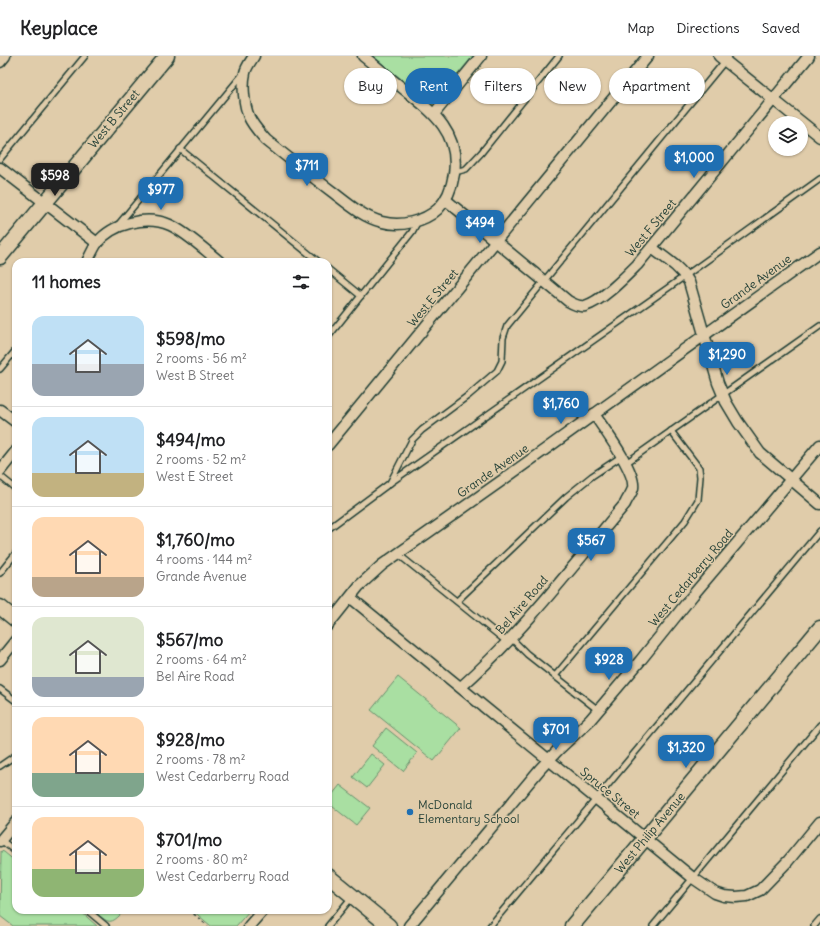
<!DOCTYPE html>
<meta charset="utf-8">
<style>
body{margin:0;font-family:Delius,sans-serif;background:#f2f2f2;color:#202124;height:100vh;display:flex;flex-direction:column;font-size:15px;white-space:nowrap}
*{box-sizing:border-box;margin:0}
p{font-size:13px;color:#757577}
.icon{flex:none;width:22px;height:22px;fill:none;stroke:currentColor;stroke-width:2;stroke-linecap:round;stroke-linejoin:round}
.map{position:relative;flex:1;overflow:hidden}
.drawer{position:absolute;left:12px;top:202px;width:320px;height:656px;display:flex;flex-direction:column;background:#fff;border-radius:12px;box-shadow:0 1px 3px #0004}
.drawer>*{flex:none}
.hud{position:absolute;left:344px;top:12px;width:380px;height:36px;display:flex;gap:8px}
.tools{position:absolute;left:768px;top:60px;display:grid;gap:8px}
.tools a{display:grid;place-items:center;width:40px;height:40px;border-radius:50%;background:#fff;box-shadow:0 1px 3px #0004;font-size:20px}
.price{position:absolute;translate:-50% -34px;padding:0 9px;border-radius:8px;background:#1f6fb2;color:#fff;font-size:13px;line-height:26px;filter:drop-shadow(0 1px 2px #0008)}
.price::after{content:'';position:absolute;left:50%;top:24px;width:12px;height:9px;margin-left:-6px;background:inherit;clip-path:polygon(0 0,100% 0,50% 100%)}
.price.selected{background:#222;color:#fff}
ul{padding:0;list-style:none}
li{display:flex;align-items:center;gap:12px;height:100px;padding:0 20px}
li+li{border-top:1px solid #e0e0e0}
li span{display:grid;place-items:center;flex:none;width:112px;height:80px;border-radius:12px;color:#555}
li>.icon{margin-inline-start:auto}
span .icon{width:48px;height:48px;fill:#fffc;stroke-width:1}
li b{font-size:17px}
h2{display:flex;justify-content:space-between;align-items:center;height:48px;padding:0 20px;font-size:17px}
.pill{padding:0 14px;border-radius:18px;background:#fff;box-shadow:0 1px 3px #0004;font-size:14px;line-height:36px}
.pill.selected{background:#1f6fb2;color:#fff}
header{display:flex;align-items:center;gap:24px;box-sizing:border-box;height:56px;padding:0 20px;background:#fff;border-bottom:1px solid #e0e0e0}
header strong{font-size:19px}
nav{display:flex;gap:22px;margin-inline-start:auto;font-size:14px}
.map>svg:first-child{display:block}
.green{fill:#a9dfa2;stroke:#648e6b}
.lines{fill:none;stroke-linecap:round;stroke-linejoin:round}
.lane-casing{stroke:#1f3d34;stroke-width:8}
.street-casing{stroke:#1f3d34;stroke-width:13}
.secondary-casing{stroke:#1f3d34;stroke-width:17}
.path{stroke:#1f3d34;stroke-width:1.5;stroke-dasharray:3 3;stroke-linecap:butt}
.lane{stroke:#e0ccaa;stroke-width:5}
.street{stroke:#e0ccaa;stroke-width:10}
.secondary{stroke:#e0ccaa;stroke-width:14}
.poi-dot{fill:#1f6fb2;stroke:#e0ccaa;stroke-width:1.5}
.labels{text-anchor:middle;stroke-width:3;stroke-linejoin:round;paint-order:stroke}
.street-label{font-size:12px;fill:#1f3d34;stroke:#e0ccaa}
.poi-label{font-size:12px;fill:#1f3d34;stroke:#e0ccaa;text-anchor:start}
</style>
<header>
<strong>Keyplace</strong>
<nav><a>Map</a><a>Directions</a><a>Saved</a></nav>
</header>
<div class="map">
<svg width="820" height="870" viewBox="0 0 820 870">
<rect width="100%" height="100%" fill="#e0ccaa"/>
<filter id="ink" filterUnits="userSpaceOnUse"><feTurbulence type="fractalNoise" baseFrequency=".025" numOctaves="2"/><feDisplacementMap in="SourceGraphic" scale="8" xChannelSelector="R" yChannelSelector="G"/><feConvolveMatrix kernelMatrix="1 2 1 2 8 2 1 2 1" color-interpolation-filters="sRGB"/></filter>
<g filter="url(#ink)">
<g class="green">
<path d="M373,0H473L432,49Z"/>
<path d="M398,621L461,672L434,705L371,654Z"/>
<path d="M386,672L417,697L403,715L372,690Z"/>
<path d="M371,698L385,709L367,732L353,721Z"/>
<path d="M340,729L370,752L356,769L328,747V744Z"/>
<path d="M1,795L4,796L16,806V854H79L97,870H13L0,860Z"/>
<path d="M93,854H125C110,870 109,868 93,854Z"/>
<path d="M192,854H250L236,870H211Z"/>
</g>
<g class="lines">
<defs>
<g id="lane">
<path d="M180,93L319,206"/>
<path d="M0,103L85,0"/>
<path d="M455,116L466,113L481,97L559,0"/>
<path d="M118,169L243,18"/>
<path d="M328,213L361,240"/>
<path d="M328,281L412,176L418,165"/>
<path d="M0,313L16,294"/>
<path d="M626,407L820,270"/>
<path d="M0,420L16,433"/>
<path d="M390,427L412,384L422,374L469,339L497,315L502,305L503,282L507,270L729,0"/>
<path d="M328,473L390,427L685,220L820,123"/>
<path d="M398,498L507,586"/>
<path d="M0,517L16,497"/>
<path d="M457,545L566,441L592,420L622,400"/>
<path d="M511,582L527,598L598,654"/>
<path d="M555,620L685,465L698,444L700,421L699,412L671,375"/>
<path d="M0,633L16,645"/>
<path d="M0,710L16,699"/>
<path d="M1,784L16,796"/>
<path d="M87,854L106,870"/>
<path d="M328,870L352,841"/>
<path d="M490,870L820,475"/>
<path d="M653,870L820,669"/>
<path d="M814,870L820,863"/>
</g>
<g id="street">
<path d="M254,0C251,5 246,11 245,17C242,29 244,49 249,61C253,70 260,77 266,84C287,101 309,118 330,134C346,146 362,161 382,166C400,171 424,166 438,153C448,143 452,131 454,118C460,77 434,57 405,34C391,23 377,11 363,0"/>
<path d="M719,0L820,81"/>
<path d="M0,6L5,0"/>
<path d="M434,58L481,0"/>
<path d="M0,112L97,187"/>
<path d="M446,144L568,245C573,248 579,251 585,250C602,245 625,221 637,209L809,0"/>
<path d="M652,192C665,202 680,211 689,226L718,327L726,346L738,366L760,397L820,448"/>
<path d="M87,206C90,200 93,193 97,187C113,167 147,159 170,169C186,176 206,195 220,206"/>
<path d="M0,354L16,366"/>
<path d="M328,389L648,0"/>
<path d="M0,415L16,395"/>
<path d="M351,542L693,822L715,837L724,840L736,841L747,840L760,834L788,805L820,766"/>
<path d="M328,569L359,530L382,509L504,423L820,196"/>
<path d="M0,604L16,584"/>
<path d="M461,631C522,577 572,511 625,448C627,443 632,437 633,432C636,415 604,373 594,358"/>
<path d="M0,785L16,766"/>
<path d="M249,870L263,854"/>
<path d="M409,870L540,713L558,694L590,664L640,605L693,539L820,389"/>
</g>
<g id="secondary">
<path d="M0,201L167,0"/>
<path d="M0,551L16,564"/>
<path d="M328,820L389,870"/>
<path d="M572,870L820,572"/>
</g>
</defs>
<use href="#lane" class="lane-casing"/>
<use href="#street" class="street-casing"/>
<use href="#secondary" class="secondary-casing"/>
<path class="path" d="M189,854L208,870"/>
<use href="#lane" class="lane"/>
<use href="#street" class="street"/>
<use href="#secondary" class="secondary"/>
</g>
</g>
<circle class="poi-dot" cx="410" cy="756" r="4"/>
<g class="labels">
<g class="street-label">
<text transform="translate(114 63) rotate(-50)" y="4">West B Street</text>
<text transform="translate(651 172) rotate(-50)" y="4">West F Street</text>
<text transform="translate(756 226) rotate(-36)" y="4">Grande Avenue</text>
<text transform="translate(433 242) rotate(-50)" y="4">West E Street</text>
<text transform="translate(493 415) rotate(-35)" y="4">Grande Avenue</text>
<text transform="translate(691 522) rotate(-50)" y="4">West Cedarberry Road</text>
<text transform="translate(522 549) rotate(-49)" y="4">Bel Aire Road</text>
<text transform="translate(610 737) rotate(39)" y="4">Spruce Street</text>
<text transform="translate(650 777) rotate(-50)" y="4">West Philip Avenue</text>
</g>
<g class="poi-label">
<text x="418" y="753">McDonald<tspan x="418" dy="14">Elementary School</tspan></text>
</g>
</g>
</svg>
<div class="tools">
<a><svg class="icon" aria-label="layers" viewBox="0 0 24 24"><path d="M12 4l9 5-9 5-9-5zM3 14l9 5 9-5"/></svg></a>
</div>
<b class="price" style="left:694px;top:123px">$1,000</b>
<b class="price" style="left:307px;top:131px">$711</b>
<b class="price selected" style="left:55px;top:141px">$598</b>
<b class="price" style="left:161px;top:155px">$977</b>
<b class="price" style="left:480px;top:188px">$494</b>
<b class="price" style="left:727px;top:320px">$1,290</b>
<b class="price" style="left:561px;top:369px">$1,760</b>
<b class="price" style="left:591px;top:506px">$567</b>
<b class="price" style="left:609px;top:625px">$928</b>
<b class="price" style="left:556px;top:695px">$701</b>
<b class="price" style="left:686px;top:713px">$1,320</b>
<div class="hud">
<a class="pill">Buy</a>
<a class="pill selected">Rent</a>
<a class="pill">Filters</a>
<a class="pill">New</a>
<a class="pill">Apartment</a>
</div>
<section class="drawer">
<h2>11 homes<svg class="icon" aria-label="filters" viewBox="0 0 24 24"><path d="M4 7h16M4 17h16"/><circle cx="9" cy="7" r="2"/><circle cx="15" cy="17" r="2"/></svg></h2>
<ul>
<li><span style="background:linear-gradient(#bfe0f5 60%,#9aa5b1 0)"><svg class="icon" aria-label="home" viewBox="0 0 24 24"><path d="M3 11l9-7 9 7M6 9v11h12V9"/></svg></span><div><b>$598/mo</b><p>2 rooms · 56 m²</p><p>West B Street</p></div></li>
<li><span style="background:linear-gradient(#bfe0f5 70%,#c2b280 0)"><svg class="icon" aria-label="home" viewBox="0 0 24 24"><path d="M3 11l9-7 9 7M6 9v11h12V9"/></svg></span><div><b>$494/mo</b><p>2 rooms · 52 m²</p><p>West E Street</p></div></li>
<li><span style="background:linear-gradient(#ffd9b3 75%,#b9a48a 0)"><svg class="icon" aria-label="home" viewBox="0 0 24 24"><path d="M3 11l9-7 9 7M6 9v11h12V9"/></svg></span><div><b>$1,760/mo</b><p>4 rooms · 144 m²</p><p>Grande Avenue</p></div></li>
<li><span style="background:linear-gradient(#dfe7d0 75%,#9aa5b1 0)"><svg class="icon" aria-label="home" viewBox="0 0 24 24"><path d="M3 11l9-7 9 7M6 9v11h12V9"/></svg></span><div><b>$567/mo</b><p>2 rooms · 64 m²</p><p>Bel Aire Road</p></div></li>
<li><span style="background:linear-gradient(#ffd9b3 70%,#7fa58c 0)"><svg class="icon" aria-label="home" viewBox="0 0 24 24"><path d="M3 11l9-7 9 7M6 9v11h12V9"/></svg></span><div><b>$928/mo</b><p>2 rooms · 78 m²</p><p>West Cedarberry Road</p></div></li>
<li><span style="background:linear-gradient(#ffd9b3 65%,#8fb573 0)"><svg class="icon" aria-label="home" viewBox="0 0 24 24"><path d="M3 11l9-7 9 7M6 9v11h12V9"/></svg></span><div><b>$701/mo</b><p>2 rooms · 80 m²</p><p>West Cedarberry Road</p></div></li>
</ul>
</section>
</div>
